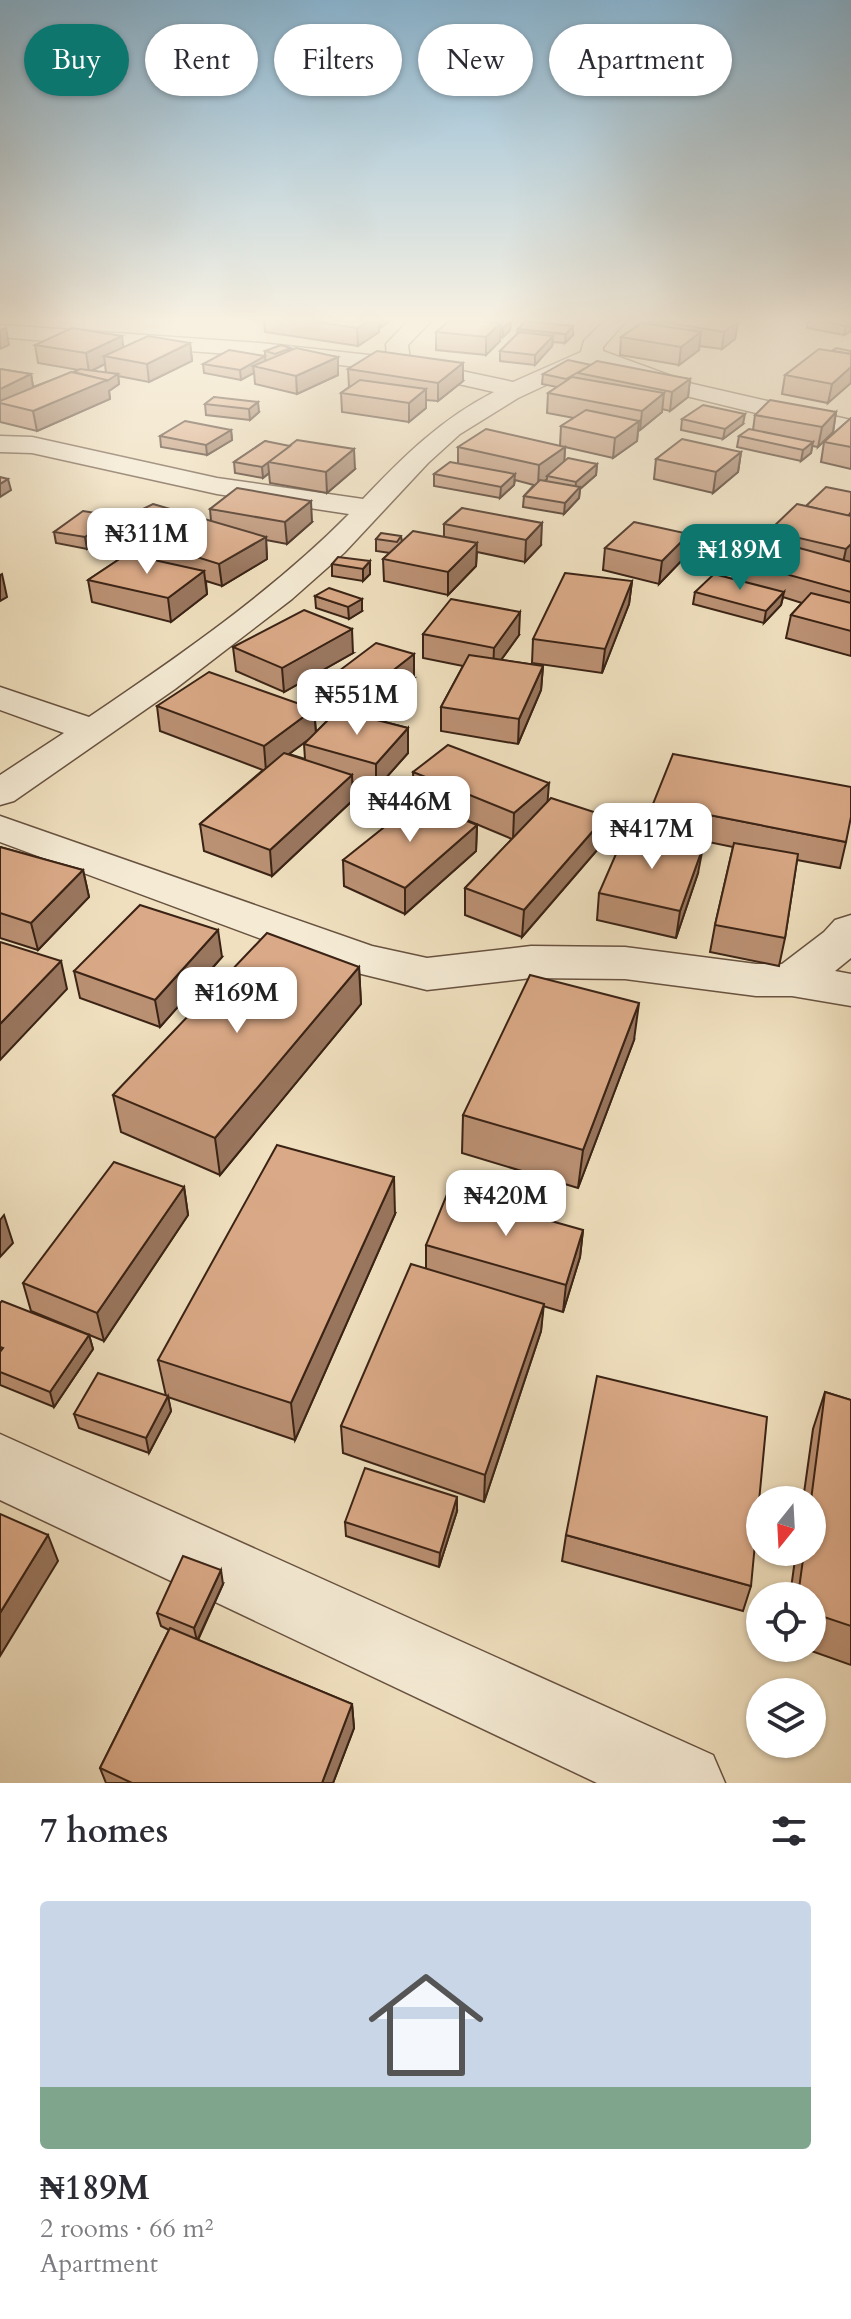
<!DOCTYPE html>
<meta charset="utf-8">
<style>
body{margin:0;font-family:Cardo,serif;background:#f2f2f3;color:#2b2b33;height:100vh;display:flex;flex-direction:column;font-size:30px;white-space:nowrap}
*{box-sizing:border-box;margin:0}
p{font-size:26px;color:#7c7c81}
.icon{flex:none;width:44px;height:44px;fill:none;stroke:currentColor;stroke-width:2;stroke-linecap:round;stroke-linejoin:round}
.map{position:relative;height:1783px;overflow:hidden}
.side{display:flex;flex-direction:column;background:#fff;flex:1}
.side>*{flex:none}
.banner{position:absolute;left:24px;top:24px;width:804px;height:72px;display:flex;gap:16px}
.needle{width:52px;rotate:198deg}
.tools{position:absolute;left:746px;top:1486px;display:grid;gap:16px}
.tools a{display:grid;place-items:center;width:80px;height:80px;border-radius:50%;background:#fff;box-shadow:0 2px 6px #0004;font-size:40px}
.price{position:absolute;translate:-50% -68px;padding:0 18px;border-radius:16px;background:#fff;color:#222;font-size:26px;line-height:52px;filter:drop-shadow(0 2px 4px #0008)}
.price::after{content:'';position:absolute;left:50%;top:48px;width:24px;height:18px;margin-left:-12px;background:inherit;clip-path:polygon(0 0,100% 0,50% 100%)}
.price.active{background:#0f766e;color:#fff}
ul{padding:0;list-style:none}
li{display:grid;align-content:center;gap:16px;height:424px;padding:0 40px}
li+li{border-top:2px solid #e1e1e2}
li span{display:grid;place-items:center;height:248px;border-radius:8px;color:#555}
li>.icon{margin-inline-start:auto}
span .icon{width:144px;height:144px;fill:#fffc;stroke-width:1}
li b{font-size:34px}
h2{display:flex;justify-content:space-between;align-items:center;height:96px;padding:0 40px;font-size:34px}
.pill{padding:0 28px;border-radius:36px;background:#fff;box-shadow:0 2px 6px #0004;font-size:28px;line-height:72px}
.pill.active{background:#0f766e;color:#fff}
.map>svg:first-child{display:block}
.lines{fill:none;stroke-linecap:round;stroke-linejoin:round}
.street-casing{stroke:#685240;stroke-width:3}
.street{fill:#f5ebd5;fill-rule:evenodd}
.wall{fill:#bb9174;stroke:#3a2315;stroke-width:2;fill-rule:evenodd}
.shaded-wall{fill:#99765e;stroke:#3a2315;stroke-width:2}
.building{fill:#daa987;stroke:#3a2315;stroke-width:2}
</style>
<div class="map">
<svg width="851" height="1783" viewBox="0 0 851 1783">
<rect width="100%" height="100%" fill="#f0e0bf"/>
<filter id="stains"><feTurbulence type="fractalNoise" baseFrequency=".0025" numOctaves="4"/><feColorMatrix values="0 0 0 0 .2 0 0 0 0 .09 0 0 0 0 .02 0 0 0 .5 -.17"/></filter>
<radialGradient id="worn" r=".72"><stop offset=".6" stop-color="#630" stop-opacity="0"/><stop offset="1" stop-color="#630" stop-opacity=".3"/></radialGradient>
<g class="lines">
<defs>
<g id="street">
<path d="M408,321H431L408,345L410,360L513,382L581,352L584,341L604,321H626L603,347V351L693,384L851,420V436L678,394L593,363L518,398L460,434L428,463L344,553L292,599L175,689L14,801L0,805V775L64,733L0,710V687L89,717C179,656 272,592 349,514L217,494L32,453L0,452V436L32,437L217,478L363,499C403,457 441,419 494,392C332,353 165,352 0,337V325L260,343L387,357L386,344Z"/>
<path d="M0,816L372,946L427,958L531,946L625,947L756,964H782L824,932L835,920L851,915V958L835,971L851,974V1006L792,996H756L625,979L531,978L427,990L345,970L0,842Z"/>
<path d="M0,1434L713,1755L725,1783H597L0,1500Z"/>
</g>
</defs>
<use href="#street" class="street-casing"/>
<use href="#street" class="street"/>
</g>
<g class="wall">
<path d="M264,321H390L379,328V332L358,346L265,332Z"/>
<path d="M511,321L510,330L503,337H500V341L486,355L436,350V332Z"/>
<path d="M642,321H740L737,326L735,339L722,349L699,346V350L679,365L620,355L621,337L642,323Z"/>
<path d="M808,321H851V331L844,335L807,328Z"/>
<path d="M518,329L573,335L565,343L553,342L552,346L535,365L500,361V351L517,334Z"/>
<path d="M190,343L192,361L149,382L118,376L119,384L109,391L110,399L37,431L0,422V369L31,374L33,387L79,370L38,363L35,345L123,347ZM105,364L106,373L91,371Z"/>
<path d="M291,350L338,357V375L297,394L255,384L254,372L241,380L204,373L203,364L265,356V351Z"/>
<path d="M832,351H851L828,403L782,394L785,375Z"/>
<path d="M591,365L690,379L688,397L670,411L662,409V412L640,430H638L637,441L613,458L565,447L564,462L597,464L596,475L580,489L579,498L564,514L523,507L524,496L534,485L515,480L514,485L500,498L434,486V474L458,464V447L560,446L561,426L574,418L547,413L548,393L557,387L542,384L543,374Z"/>
<path d="M348,369L463,381L438,401L426,400V408L409,422L342,412L341,393L349,387Z"/>
<path d="M214,397L259,412L250,420L206,415L205,404Z"/>
<path d="M836,412L833,432L818,447L812,446L811,453L801,461L737,447L739,436L753,430L755,415Z"/>
<path d="M851,418V469L821,462L824,442Z"/>
<path d="M682,419L743,424L723,439L681,430Z"/>
<path d="M231,430L232,440L207,455L161,447L160,436Z"/>
<path d="M265,441L355,469L327,493L270,483L269,473L263,478L235,473L234,462Z"/>
<path d="M741,452L738,472L713,493L654,479L656,459Z"/>
<path d="M851,492V656L786,638L791,615L802,603L783,597L781,605L764,623L693,604L695,592L736,580L738,561L767,539L769,531L806,506Z"/>
<path d="M462,508L541,545L525,562L477,552L476,566L448,595L384,581L383,559L390,553L376,551V539L401,536L402,542L444,537V524Z"/>
<path d="M210,509L312,522L287,544L266,540L267,559L222,586L206,581L207,594L171,622L92,602L88,580L124,556L107,550L105,535L87,549L56,543L54,532L114,516L115,523L211,521Z"/>
<path d="M689,534L686,556L659,584L603,570L605,548Z"/>
<path d="M370,561V574L363,581L332,576V564Z"/>
<path d="M632,581L629,604L602,673L532,663L533,639Z"/>
<path d="M315,596L362,611L349,619L316,608Z"/>
<path d="M423,634L519,635L501,660L543,666L541,690L518,744L441,731V707L463,666L423,658Z"/>
<path d="M233,647L353,653L284,692L236,671Z"/>
<path d="M414,678L366,717L408,728V753L376,789L352,782L353,800L272,876L204,851L200,824L263,770L160,731L157,706L314,709L316,732L330,718L317,713L315,689ZM310,738L304,744L305,759L289,754Z"/>
<path d="M413,772L547,801L604,842L522,937L465,915V888L512,839L414,798Z"/>
<path d="M653,804L846,842L840,868L797,860L785,938L779,966L710,952L715,925L733,847L650,830Z"/>
<path d="M477,825L476,851L405,914L344,886L343,860Z"/>
<path d="M0,847L83,870L89,897L38,950L0,938Z"/>
<path d="M698,873L676,938L597,920L599,893Z"/>
<path d="M222,957L160,1027L80,998L74,971Z"/>
<path d="M359,967L361,1004L220,1175L121,1132L113,1095Z"/>
<path d="M634,1040L578,1188L462,1153L463,1115Z"/>
<path d="M184,1187L188,1215L104,1341L31,1311L23,1283Z"/>
<path d="M395,1214L295,1440L168,1397L171,1411L149,1453L79,1428L74,1414L166,1396L158,1360Z"/>
<path d="M583,1230L580,1257L563,1312L543,1306L541,1331L484,1502L343,1453L341,1426L426,1268V1245Z"/>
<path d="M0,1303L89,1335L93,1349L54,1407L0,1385Z"/>
<path d="M825,1392L851,1400V1665L803,1648H812V1596H790L796,1552H812V1500H803L813,1429Z"/>
<path d="M457,1511L439,1567L346,1536L345,1522Z"/>
<path d="M566,1535L751,1586L743,1611L562,1561Z"/>
<path d="M223,1584L198,1640L352,1704L354,1728L333,1783H106L100,1768L169,1630L161,1626L157,1613Z"/>
</g>
<g class="shaded-wall">
<path d="M369,321H379V332L358,346L357,328Z"/>
<path d="M379,321H390L380,328Z"/>
<path d="M511,321L510,330L503,337V328Z"/>
<path d="M735,321H740L737,326L735,339L722,349L724,332Z"/>
<path d="M851,322V331L844,335L846,326Z"/>
<path d="M501,323L500,341L486,355V337Z"/>
<path d="M573,326V335L565,343L566,334Z"/>
<path d="M6,328L9,345L0,349V330Z"/>
<path d="M701,332L699,350L679,365L681,347Z"/>
<path d="M122,336L124,354L104,356L105,364L89,372L86,353Z"/>
<path d="M553,336L552,346L535,365V355Z"/>
<path d="M190,343L192,361L149,382L147,364Z"/>
<path d="M265,356L266,366H253L254,373L241,380L240,370Z"/>
<path d="M338,357V375L297,394L296,376Z"/>
<path d="M463,363V381L438,401V383Z"/>
<path d="M851,367V383L828,403L832,384Z"/>
<path d="M31,374L34,393L0,403V389Z"/>
<path d="M118,374L119,384L109,391L110,399L37,431L33,411Z"/>
<path d="M690,379L688,397L670,411L672,392Z"/>
<path d="M426,389V408L409,422V403Z"/>
<path d="M664,393L662,412L640,430L642,411Z"/>
<path d="M258,402L259,412L250,420L249,409Z"/>
<path d="M836,412L833,432L818,447L822,427Z"/>
<path d="M745,414L743,424L723,439L725,429Z"/>
<path d="M639,421L637,441L613,458L615,438Z"/>
<path d="M231,430L232,440L207,455L206,445Z"/>
<path d="M813,442L811,453L801,461L803,450Z"/>
<path d="M565,447L564,467L547,476V479L538,486L539,465Z"/>
<path d="M354,449L355,469L327,493L326,472Z"/>
<path d="M741,452L738,472L713,493L716,472Z"/>
<path d="M268,462L269,473L263,478L262,467Z"/>
<path d="M597,464L596,475L580,489L579,498L564,514L565,503L575,492L576,482Z"/>
<path d="M515,474L514,485L500,498L501,487Z"/>
<path d="M8,479L11,490L0,497V484Z"/>
<path d="M311,501L312,522L287,544L285,522Z"/>
<path d="M114,516L116,527L104,528L105,535L87,549L85,537Z"/>
<path d="M542,523L541,545L525,562L526,540Z"/>
<path d="M689,534L686,556L659,584L662,561Z"/>
<path d="M266,537L267,559L222,586L219,564Z"/>
<path d="M477,543L476,566L448,595V572Z"/>
<path d="M851,544V561L841,572L846,549Z"/>
<path d="M370,561V574L363,581V569Z"/>
<path d="M204,571L207,594L171,622L168,598Z"/>
<path d="M2,574L7,597L0,601V575Z"/>
<path d="M632,581L629,604L602,673L605,649Z"/>
<path d="M784,592L781,605L764,623L766,611Z"/>
<path d="M362,599V611L349,619L348,607Z"/>
<path d="M520,612L519,635L493,671L494,648Z"/>
<path d="M352,629L353,653L284,692L282,668Z"/>
<path d="M414,654V678L355,726L354,701Z"/>
<path d="M543,666L541,690L518,744L519,719Z"/>
<path d="M314,709L316,734L266,771L264,746Z"/>
<path d="M408,728V753L376,789V764Z"/>
<path d="M352,775L353,800L272,876L270,850Z"/>
<path d="M549,783L547,809L513,839L514,813Z"/>
<path d="M606,816L604,842L522,937L524,910Z"/>
<path d="M477,825L476,851L405,914V888Z"/>
<path d="M703,847L698,873L676,938L680,911Z"/>
<path d="M83,870L89,897L38,950L31,923Z"/>
<path d="M218,930L222,957L160,1027L155,1000Z"/>
<path d="M61,961L67,989L0,1060V1024Z"/>
<path d="M359,967L361,1004L220,1175L215,1138Z"/>
<path d="M639,1003L634,1040L578,1188L583,1150Z"/>
<path d="M394,1177L395,1214L295,1440L291,1403Z"/>
<path d="M184,1187L188,1215L104,1341L97,1313Z"/>
<path d="M4,1215L13,1243L0,1257V1220Z"/>
<path d="M583,1230L580,1257L563,1312L566,1285Z"/>
<path d="M544,1304L541,1331L484,1502L485,1475Z"/>
<path d="M89,1335L93,1349L54,1407L50,1392Z"/>
<path d="M168,1396L171,1411L149,1453L146,1438Z"/>
<path d="M457,1497V1511L439,1567L440,1553Z"/>
<path d="M48,1535L58,1561L0,1656V1613Z"/>
<path d="M221,1570L223,1584L197,1641L194,1628Z"/>
<path d="M352,1704L354,1728L333,1783H322Z"/>
</g>
<g class="building">
<path d="M308,321H369L357,328Z"/>
<path d="M449,321H479L501,323L486,337L436,332Z"/>
<path d="M479,321H510L503,328L501,327V323Z"/>
<path d="M525,321L573,326L566,334L518,329Z"/>
<path d="M657,321H733L737,322L724,332Z"/>
<path d="M819,321H851V322L846,326Z"/>
<path d="M642,323L701,332L681,347L621,337Z"/>
<path d="M72,328L122,336L86,353L35,345Z"/>
<path d="M519,332L553,336L535,355L500,351Z"/>
<path d="M148,336L190,343L147,364L104,356Z"/>
<path d="M281,345L291,348L275,354L265,351Z"/>
<path d="M296,348L338,357L296,376L253,366Z"/>
<path d="M836,348L851,351V354L832,351Z"/>
<path d="M819,349L851,354V367L832,384L785,375Z"/>
<path d="M229,350L265,356L240,370L203,364Z"/>
<path d="M377,351L463,363L438,383L348,369Z"/>
<path d="M568,360L591,365L566,379L543,374Z"/>
<path d="M597,361L690,379L672,392L578,373Z"/>
<path d="M0,369L31,374L0,389Z"/>
<path d="M80,369L118,374L107,381L74,372Z"/>
<path d="M71,372L107,380L33,411L0,403V401Z"/>
<path d="M572,377L664,393L642,411L548,393Z"/>
<path d="M360,380L426,389L409,403L341,393Z"/>
<path d="M214,397L258,402L249,409L205,404Z"/>
<path d="M770,400L836,412L822,427L755,415Z"/>
<path d="M703,405L745,414L725,429L682,419Z"/>
<path d="M586,410L639,421L615,438L561,426Z"/>
<path d="M851,418V447L824,442Z"/>
<path d="M185,421L231,430L206,445L160,436Z"/>
<path d="M486,429L565,447L539,465L458,447Z"/>
<path d="M749,429L813,442L803,450L739,436Z"/>
<path d="M682,439L741,452L716,472L656,459Z"/>
<path d="M297,440L354,449L326,472L268,462Z"/>
<path d="M265,441L290,446L262,467L234,462Z"/>
<path d="M568,458L597,464L576,482L547,476Z"/>
<path d="M450,462L515,474L501,487L434,474Z"/>
<path d="M0,477L8,479L0,484Z"/>
<path d="M540,480L580,487L565,503L524,496Z"/>
<path d="M826,487L851,492V512L848,516L806,506Z"/>
<path d="M237,488L311,501L285,522L210,509Z"/>
<path d="M153,504L266,537L219,564L104,528Z"/>
<path d="M797,504L851,516V544L846,549L769,531Z"/>
<path d="M462,508L542,523L526,540L444,524Z"/>
<path d="M83,511L114,516L85,537L54,532Z"/>
<path d="M634,522L689,534L662,561L605,548Z"/>
<path d="M413,531L477,543L448,572L383,559Z"/>
<path d="M381,533L401,536L397,542L376,539Z"/>
<path d="M766,539L851,562V592L738,561Z"/>
<path d="M127,554L204,571L168,598L88,580Z"/>
<path d="M338,557L370,561L363,569L332,564Z"/>
<path d="M565,573L632,581L605,649L533,639Z"/>
<path d="M714,574L784,592L766,611L695,592Z"/>
<path d="M329,588L362,599L348,607L315,596Z"/>
<path d="M811,593L851,603V631L791,615Z"/>
<path d="M451,599L520,612L494,648L423,634Z"/>
<path d="M304,610L352,629L282,668L233,647Z"/>
<path d="M376,643L414,654L354,701L315,689Z"/>
<path d="M469,655L543,666L519,719L441,707Z"/>
<path d="M209,672L314,709L264,746L157,706Z"/>
<path d="M338,710L408,728L376,764L304,744Z"/>
<path d="M448,745L549,783L514,813L413,772Z"/>
<path d="M284,753L352,775L270,850L200,824Z"/>
<path d="M673,754L851,787V817L846,842L653,804Z"/>
<path d="M551,798L606,816L524,910L465,888Z"/>
<path d="M417,801L477,825L405,888L343,860Z"/>
<path d="M626,831L703,847L680,911L599,893Z"/>
<path d="M734,843L798,854L785,938L715,925Z"/>
<path d="M0,847L83,870L31,923L0,913Z"/>
<path d="M140,905L218,930L155,1000L74,971Z"/>
<path d="M267,933L359,967L215,1138L113,1095Z"/>
<path d="M0,942L61,961L0,1024Z"/>
<path d="M530,975L639,1003L583,1150L463,1115Z"/>
<path d="M277,1145L394,1177L291,1403L158,1360Z"/>
<path d="M114,1162L184,1187L97,1313L23,1283Z"/>
<path d="M448,1192L583,1230L566,1285L426,1245Z"/>
<path d="M411,1264L544,1304L485,1475L341,1426Z"/>
<path d="M2,1301L89,1335L50,1392L0,1372V1352L3,1348L0,1347V1303Z"/>
<path d="M98,1373L168,1396L146,1438L74,1414Z"/>
<path d="M597,1376L767,1417L751,1586L566,1535Z"/>
<path d="M825,1392L851,1400V1626L812,1613V1596H798L804,1552H812V1500H811Z"/>
<path d="M365,1468L457,1497L440,1553L345,1522Z"/>
<path d="M0,1514L48,1535L0,1613Z"/>
<path d="M183,1556L221,1570L194,1628L157,1613Z"/>
<path d="M170,1628L352,1704L322,1783H132L100,1768Z"/>
</g>
<linearGradient id="sky" x2="0" y2="1"><stop stop-color="#89b7d5"/><stop offset="0.56" stop-color="#f8f1e2"/><stop offset="1" stop-color="#f8f1e2" stop-opacity="0"/></linearGradient>
<rect width="851" height="571" fill="url(#sky)"/>
<rect width="100%" height="100%" filter="url(#stains)"/>
<rect width="100%" height="100%" fill="url(#worn)"/>
</svg>
<div class="tools">
<a><svg class="needle" viewBox="-14 -14 28 28"><path d="M0-13l5 13h-10z" fill="#e53935"/><path d="M0 13l5-13h-10z" fill="#7c7c81"/></svg></a>
<a><svg class="icon" aria-label="locate" viewBox="0 0 24 24"><circle cx="12" cy="12" r="6"/><path d="M12 2v4M12 18v4M2 12h4M18 12h4"/></svg></a>
<a><svg class="icon" aria-label="layers" viewBox="0 0 24 24"><path d="M12 4l9 5-9 5-9-5zM3 14l9 5 9-5"/></svg></a>
</div>
<b class="price" style="left:147px;top:576px">₦311M</b>
<b class="price active" style="left:740px;top:592px">₦189M</b>
<b class="price" style="left:357px;top:737px">₦551M</b>
<b class="price" style="left:410px;top:844px">₦446M</b>
<b class="price" style="left:652px;top:871px">₦417M</b>
<b class="price" style="left:237px;top:1035px">₦169M</b>
<b class="price" style="left:506px;top:1238px">₦420M</b>
<div class="banner">
<a class="pill active">Buy</a>
<a class="pill">Rent</a>
<a class="pill">Filters</a>
<a class="pill">New</a>
<a class="pill">Apartment</a>
</div>
</div>
<section class="side">
<h2>7 homes<svg class="icon" aria-label="filters" viewBox="0 0 24 24"><path d="M4 7h16M4 17h16"/><circle cx="9" cy="7" r="2"/><circle cx="15" cy="17" r="2"/></svg></h2>
<ul>
<li><span style="background:linear-gradient(#c9d6e8 75%,#7fa58c 0)"><svg class="icon" aria-label="home" viewBox="0 0 24 24"><path d="M3 11l9-7 9 7M6 9v11h12V9"/></svg></span><div><b>₦189M</b><p>2 rooms · 66 m²</p><p>Apartment</p></div></li>
</ul>
</section>
